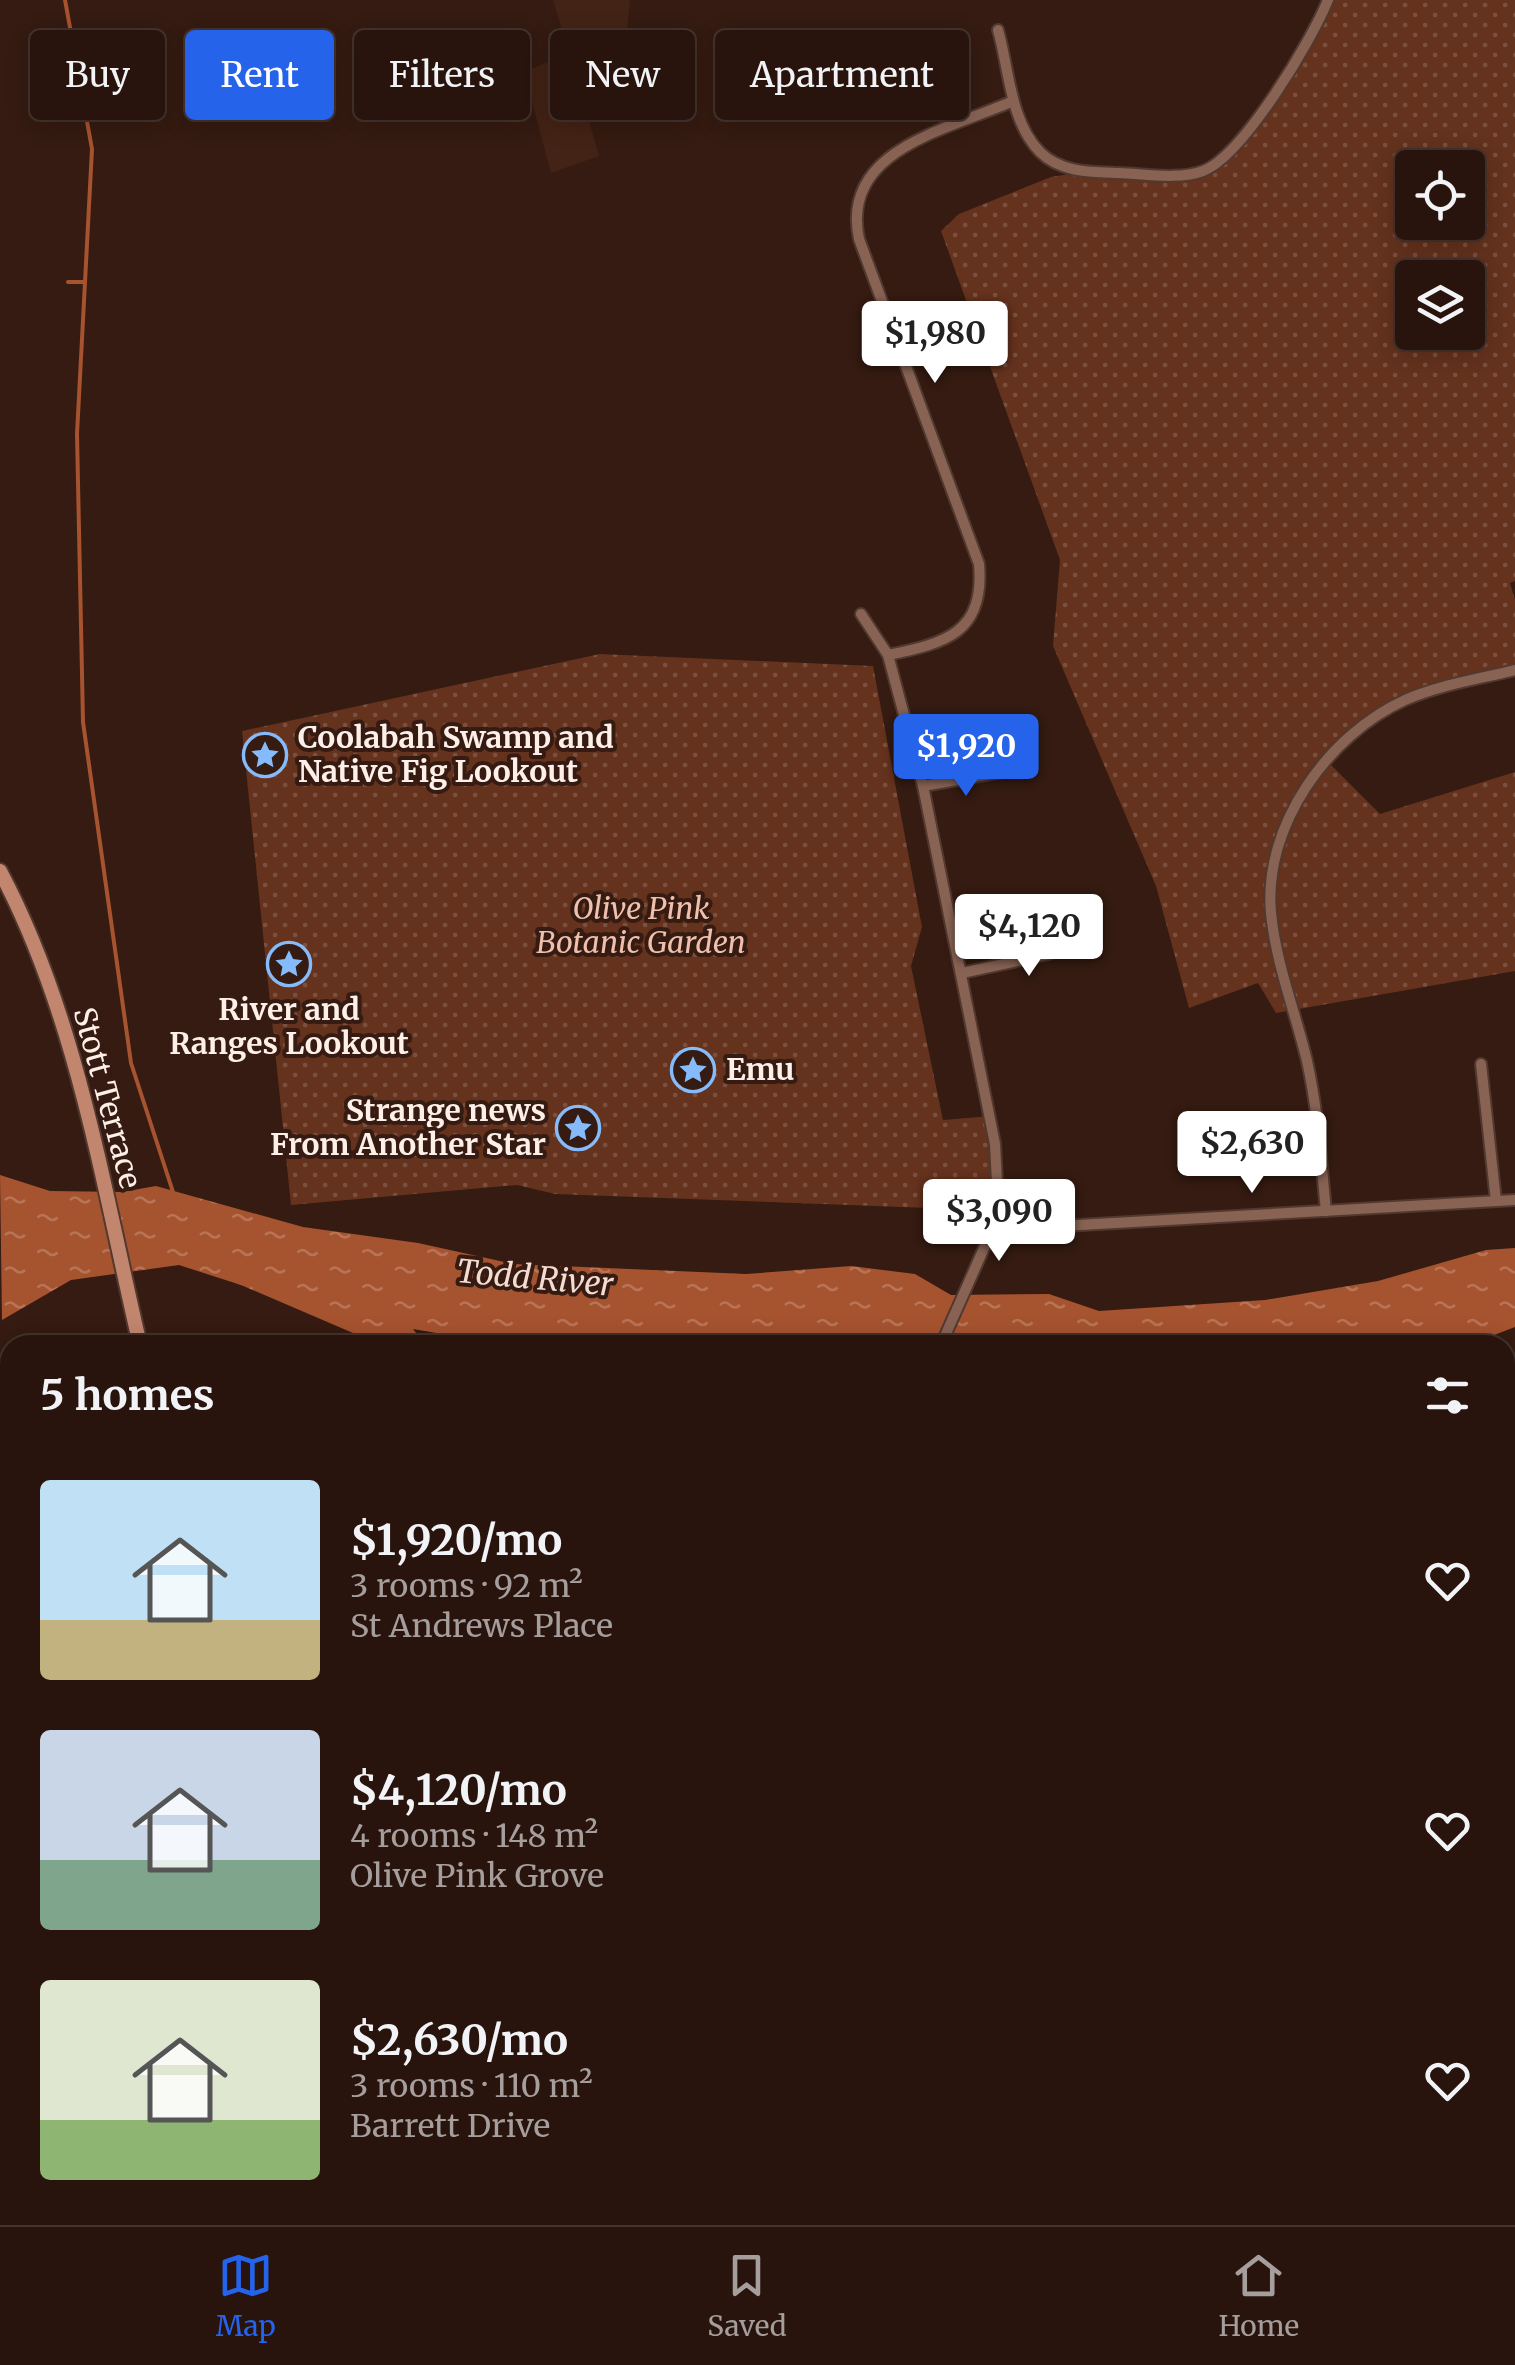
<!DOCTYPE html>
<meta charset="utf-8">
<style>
body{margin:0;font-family:Merriweather,serif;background:#34211b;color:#f1f3f6;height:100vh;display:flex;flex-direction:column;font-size:38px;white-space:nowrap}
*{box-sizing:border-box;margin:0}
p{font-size:32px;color:#a59e9d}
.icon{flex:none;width:55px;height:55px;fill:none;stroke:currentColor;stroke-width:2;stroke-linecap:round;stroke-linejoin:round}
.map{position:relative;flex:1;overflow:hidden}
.panel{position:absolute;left:0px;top:1335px;width:1515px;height:890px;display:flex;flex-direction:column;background:#28140d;border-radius:30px 30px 0 0;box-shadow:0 5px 25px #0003,0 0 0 2px #44332e}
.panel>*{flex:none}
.top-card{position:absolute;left:30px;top:30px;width:1000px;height:90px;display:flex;gap:20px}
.tools{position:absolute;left:1395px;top:150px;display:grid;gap:20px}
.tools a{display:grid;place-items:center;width:90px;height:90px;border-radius:10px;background:#28140d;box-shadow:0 5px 25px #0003,0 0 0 2px #44332e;font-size:50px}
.price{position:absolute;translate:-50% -85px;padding:0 22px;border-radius:10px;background:#fff;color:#222;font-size:32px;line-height:65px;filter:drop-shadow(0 2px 5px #0008)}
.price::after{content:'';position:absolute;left:50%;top:60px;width:30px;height:22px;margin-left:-15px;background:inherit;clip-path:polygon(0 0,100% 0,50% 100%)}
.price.current{background:#2563eb;color:#fff}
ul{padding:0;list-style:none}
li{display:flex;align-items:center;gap:30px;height:250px;padding:0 40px}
li span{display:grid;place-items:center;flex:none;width:280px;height:200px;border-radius:10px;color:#555}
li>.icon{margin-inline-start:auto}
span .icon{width:120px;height:120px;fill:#fffc;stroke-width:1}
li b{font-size:42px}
h2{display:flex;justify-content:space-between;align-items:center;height:120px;padding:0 40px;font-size:42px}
.pill{padding:0 35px;border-radius:10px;background:#28140d;box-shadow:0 5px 25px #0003,0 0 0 2px #44332e;font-size:35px;line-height:90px}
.pill.current{background:#2563eb;color:#fff}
.tabs{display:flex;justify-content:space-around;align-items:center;height:140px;border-top:2px solid #44332e;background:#28140d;font-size:28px;color:#a59e9d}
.tabs a{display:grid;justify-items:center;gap:5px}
.tabs .current{color:#2563eb}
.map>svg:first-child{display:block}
.built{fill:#432315}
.grass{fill:url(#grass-dots);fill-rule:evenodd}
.park{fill:url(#park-tufts)}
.pitch{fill:#64321d}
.water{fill:url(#water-ripples)}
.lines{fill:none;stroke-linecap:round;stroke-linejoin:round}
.stream{stroke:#a6532f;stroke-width:4}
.river{stroke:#a6532f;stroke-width:20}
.minor-casing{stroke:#51392f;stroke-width:14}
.tertiary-casing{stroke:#51392f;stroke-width:16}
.secondary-casing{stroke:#51392f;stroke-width:18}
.minor{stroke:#886354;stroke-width:10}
.tertiary{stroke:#886354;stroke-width:12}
.secondary{stroke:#c2866f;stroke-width:14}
.labels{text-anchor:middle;stroke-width:8;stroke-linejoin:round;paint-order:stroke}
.poi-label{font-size:30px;font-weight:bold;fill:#feefe9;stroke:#351b11;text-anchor:start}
.park-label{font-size:30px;font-style:italic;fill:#efc0ae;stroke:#351b11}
.street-label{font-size:30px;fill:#feefe9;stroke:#351b11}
.water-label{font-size:32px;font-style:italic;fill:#f4dcd2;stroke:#351b11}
</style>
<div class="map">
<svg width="1515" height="2225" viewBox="0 0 1515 2225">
<defs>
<pattern id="grass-dots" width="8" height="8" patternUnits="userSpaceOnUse" patternTransform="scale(2.5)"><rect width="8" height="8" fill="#64321d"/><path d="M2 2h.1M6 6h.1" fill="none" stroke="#7b503e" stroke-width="1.8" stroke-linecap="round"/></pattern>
<pattern id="park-tufts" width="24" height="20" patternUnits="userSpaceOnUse" patternTransform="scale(2.5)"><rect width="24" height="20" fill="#64321d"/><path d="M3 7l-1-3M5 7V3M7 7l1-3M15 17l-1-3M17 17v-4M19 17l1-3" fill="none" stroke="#7b503e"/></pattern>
<pattern id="water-ripples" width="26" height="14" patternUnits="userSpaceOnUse" patternTransform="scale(2.5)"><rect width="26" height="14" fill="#a6532f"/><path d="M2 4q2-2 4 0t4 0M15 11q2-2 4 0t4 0" fill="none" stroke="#b87457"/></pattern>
</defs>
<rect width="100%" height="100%" fill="#351b11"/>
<g class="built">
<path d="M553,0H630L624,60L574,68L599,156L551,173L524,72L569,53Z"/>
<path d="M0,1473H10V2215H188V2225H0Z"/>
</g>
<g class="grass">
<path d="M1328,0H1515V581L1510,583L1515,600V670L1406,700L1326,760L1380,814L1515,772V971L1276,1013L1258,983L1189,1008L1156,886L1053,646L1060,560L941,231L959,214L1051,177L1082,172L1184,175L1227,156L1309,45ZM1412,168H1468V222H1412ZM1412,278H1468V332H1412Z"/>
<path d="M600,654L873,666L922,927L911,966L943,1120L992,1116L997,1182L955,1209L555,1194L517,1185L291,1205L242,731Z"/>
</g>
<g class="park">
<path d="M1505,1786L1515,1787V2225H1383V2215H1505Z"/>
<path d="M214,2215H503L507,2225H214Z"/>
</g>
<rect class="pitch" x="1505" y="2110" width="10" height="97"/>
<g class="water">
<path d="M0,1175L50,1191L122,1192L156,1186L303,1227L418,1243L513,1264L746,1274L851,1266L915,1274L951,1295L1049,1294L1099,1311L1265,1300L1378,1281L1486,1250L1515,1248V1327L1468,1345H507L413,1329L425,1345H381L241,1285L179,1265L71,1280L2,1320Z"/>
<path d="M1515,1446V1516L1505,1514V1447Z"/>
</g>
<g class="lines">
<g class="stream">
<path d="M65,0L92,149L77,434L83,722L131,1063L173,1192"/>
<path d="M68,282H84"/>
</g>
<path class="river" d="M1505,1371L1515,1372"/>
<defs>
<g id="minor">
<path d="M998,30C1009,68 1010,122 1040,152C1061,173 1092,172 1119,173C1145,174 1179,180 1203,171C1243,156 1312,40 1328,0"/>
<path d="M861,614L888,655L923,786L995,1144L997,1182L992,1230L941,1345"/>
<path d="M888,655C946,643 985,633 979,564L859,239C840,149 948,130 1013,101"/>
<path d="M923,786L1002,772"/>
<path d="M962,973L1049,954L1078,939"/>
<path d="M1481,1064L1496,1201"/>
<path d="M1326,1211C1321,1161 1318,1110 1307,1061C1295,1011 1276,964 1271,913C1263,826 1328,735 1405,700C1439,685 1479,679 1515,670"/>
<path d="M992,1230L1515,1200"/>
<path d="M0,1424H10"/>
<path d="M0,1433H10"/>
<path d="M0,1657H10"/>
<path d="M1505,1750L1515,1752"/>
<path d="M0,1887H10"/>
<path d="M0,2117H10"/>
<path d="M580,2215V2225"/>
<path d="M1383,2215V2225"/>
<path d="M591,2225V2215"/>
<path d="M920,2225L921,2215"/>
</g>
<path id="tertiary" d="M1505,1578H1515"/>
<g id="secondary">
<path d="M0,871C77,1016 103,1187 140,1345"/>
<path d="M188,2225V2215"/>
<path d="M198,2225V2215"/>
</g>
</defs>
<use href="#minor" class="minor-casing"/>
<use href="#tertiary" class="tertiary-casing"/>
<use href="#secondary" class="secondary-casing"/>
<use href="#minor" class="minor"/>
<use href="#tertiary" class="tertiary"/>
<use href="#secondary" class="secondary"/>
</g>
<defs>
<symbol id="sight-ring" viewBox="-11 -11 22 22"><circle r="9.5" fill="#351b11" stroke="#85bbfb" stroke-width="1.5"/><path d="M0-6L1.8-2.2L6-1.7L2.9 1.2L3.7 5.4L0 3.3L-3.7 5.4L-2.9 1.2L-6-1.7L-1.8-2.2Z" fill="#85bbfb"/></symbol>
</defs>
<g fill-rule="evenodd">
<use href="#sight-ring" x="240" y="730" width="50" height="50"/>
<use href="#sight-ring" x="264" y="939" width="50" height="50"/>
<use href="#sight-ring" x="668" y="1045" width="50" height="50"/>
<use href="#sight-ring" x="553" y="1103" width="50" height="50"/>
</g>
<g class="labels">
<g class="poi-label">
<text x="298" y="748">Coolabah Swamp and<tspan x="298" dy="34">Native Fig Lookout</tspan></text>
<text x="289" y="1020" text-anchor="middle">River and<tspan x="289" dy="34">Ranges Lookout</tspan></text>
<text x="726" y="1080">Emu</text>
<text x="546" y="1121" text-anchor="end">Strange news<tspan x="546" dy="34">From Another Star</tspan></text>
</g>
<g class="park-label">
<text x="641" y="919">Olive Pink<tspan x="641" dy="34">Botanic Garden</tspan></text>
</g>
<g class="street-label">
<text transform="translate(107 1098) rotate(75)" y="10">Stott Terrace</text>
</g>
<g class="water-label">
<text transform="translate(535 1278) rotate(5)" y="11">Todd River</text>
</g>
</g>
</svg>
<div class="tools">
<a><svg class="icon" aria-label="locate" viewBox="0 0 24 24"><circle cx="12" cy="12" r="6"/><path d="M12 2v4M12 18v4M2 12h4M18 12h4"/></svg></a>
<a><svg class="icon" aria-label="layers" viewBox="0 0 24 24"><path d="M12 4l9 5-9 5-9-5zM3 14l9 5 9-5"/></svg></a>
</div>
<b class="price" style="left:935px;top:386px">$1,980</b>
<b class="price current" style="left:966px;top:799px">$1,920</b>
<b class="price" style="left:1029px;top:979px">$4,120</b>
<b class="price" style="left:1252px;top:1196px">$2,630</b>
<b class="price" style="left:999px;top:1264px">$3,090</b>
<div class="top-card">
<a class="pill">Buy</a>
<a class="pill current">Rent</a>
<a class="pill">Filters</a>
<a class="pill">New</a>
<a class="pill">Apartment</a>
</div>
<section class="panel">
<h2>5 homes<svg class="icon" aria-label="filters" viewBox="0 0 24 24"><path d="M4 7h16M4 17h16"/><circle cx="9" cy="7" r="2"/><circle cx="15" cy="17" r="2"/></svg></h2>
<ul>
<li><span style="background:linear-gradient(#bfe0f5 70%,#c2b280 0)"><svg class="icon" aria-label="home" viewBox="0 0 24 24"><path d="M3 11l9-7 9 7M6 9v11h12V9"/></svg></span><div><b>$1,920/mo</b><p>3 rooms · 92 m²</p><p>St Andrews Place</p></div><svg class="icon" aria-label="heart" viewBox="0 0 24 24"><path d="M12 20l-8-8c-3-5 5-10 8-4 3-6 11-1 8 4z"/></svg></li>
<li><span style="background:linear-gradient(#c9d6e8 65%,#7fa58c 0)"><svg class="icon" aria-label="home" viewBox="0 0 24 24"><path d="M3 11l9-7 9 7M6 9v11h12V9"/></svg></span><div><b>$4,120/mo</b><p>4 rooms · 148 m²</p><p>Olive Pink Grove</p></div><svg class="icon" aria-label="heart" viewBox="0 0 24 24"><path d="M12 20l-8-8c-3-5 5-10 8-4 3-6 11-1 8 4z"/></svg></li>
<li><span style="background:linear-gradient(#dfe7d0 70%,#8fb573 0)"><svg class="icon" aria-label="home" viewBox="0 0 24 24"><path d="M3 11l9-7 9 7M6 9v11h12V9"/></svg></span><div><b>$2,630/mo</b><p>3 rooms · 110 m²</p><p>Barrett Drive</p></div><svg class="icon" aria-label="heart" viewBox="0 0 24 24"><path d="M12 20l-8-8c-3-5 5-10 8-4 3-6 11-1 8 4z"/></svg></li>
</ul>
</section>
</div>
<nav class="tabs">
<a class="current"><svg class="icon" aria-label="map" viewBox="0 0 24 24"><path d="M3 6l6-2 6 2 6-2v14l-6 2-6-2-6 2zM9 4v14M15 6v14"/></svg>Map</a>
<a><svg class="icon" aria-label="saved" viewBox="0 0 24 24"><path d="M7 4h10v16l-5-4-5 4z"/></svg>Saved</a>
<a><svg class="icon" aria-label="home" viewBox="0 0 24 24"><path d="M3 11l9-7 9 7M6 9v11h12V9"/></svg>Home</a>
</nav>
